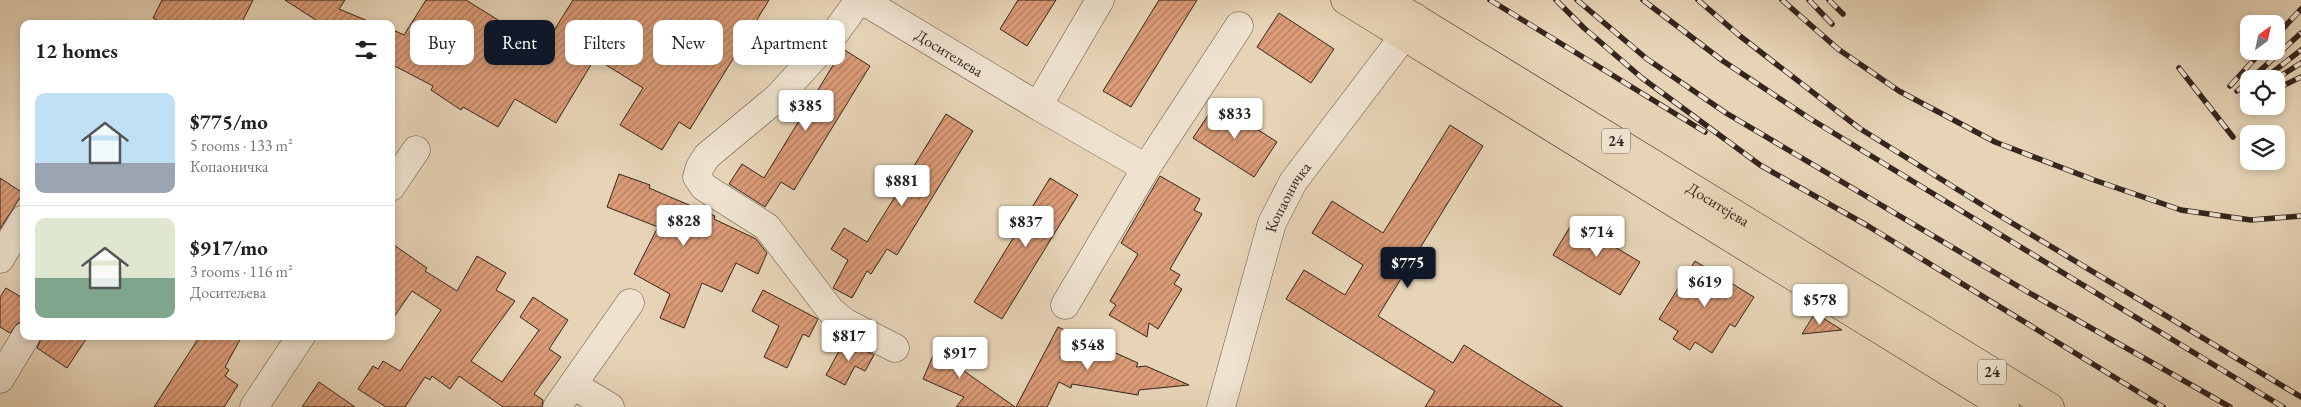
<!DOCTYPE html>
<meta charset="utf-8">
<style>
body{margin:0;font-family:"EB Garamond",serif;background:#f6f6f6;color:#202124;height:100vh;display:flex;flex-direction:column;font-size:19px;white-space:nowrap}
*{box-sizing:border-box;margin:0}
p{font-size:16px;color:#757577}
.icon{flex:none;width:28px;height:28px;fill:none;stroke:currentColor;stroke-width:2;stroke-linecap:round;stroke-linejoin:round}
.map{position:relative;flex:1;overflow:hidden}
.sheet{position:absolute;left:20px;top:20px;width:375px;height:320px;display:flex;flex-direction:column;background:#fff;border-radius:10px;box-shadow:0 2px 8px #0003}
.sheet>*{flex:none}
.hud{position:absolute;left:410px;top:20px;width:475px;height:45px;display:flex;gap:10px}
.needle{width:32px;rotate:33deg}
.controls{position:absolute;left:2240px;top:15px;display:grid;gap:10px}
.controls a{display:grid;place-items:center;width:45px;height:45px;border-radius:10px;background:#fff;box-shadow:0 2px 8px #0003;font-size:25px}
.price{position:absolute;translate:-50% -42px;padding:0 11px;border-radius:5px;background:#fff;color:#222;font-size:16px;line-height:32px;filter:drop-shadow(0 1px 2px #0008)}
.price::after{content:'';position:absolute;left:50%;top:30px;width:15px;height:11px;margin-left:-8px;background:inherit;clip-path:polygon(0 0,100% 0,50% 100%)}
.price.on{background:#111827;color:#fff}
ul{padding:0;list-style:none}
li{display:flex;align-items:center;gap:15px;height:125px;padding:0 15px}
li+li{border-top:1px solid #e0e0e0}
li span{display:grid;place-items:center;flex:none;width:140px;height:100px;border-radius:10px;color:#555}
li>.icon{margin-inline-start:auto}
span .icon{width:60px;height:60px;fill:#fffc;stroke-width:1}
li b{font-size:21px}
h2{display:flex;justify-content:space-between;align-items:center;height:60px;padding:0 15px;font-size:21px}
.pill{padding:0 18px;border-radius:10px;background:#fff;box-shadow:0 2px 8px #0003;font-size:18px;line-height:45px}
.pill.on{background:#111827;color:#fff}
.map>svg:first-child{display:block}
.building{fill:url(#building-hatch);stroke:#34251d}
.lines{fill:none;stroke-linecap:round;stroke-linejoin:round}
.minor-casing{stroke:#615144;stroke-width:29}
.major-casing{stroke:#34251d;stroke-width:29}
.minor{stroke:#efe3d0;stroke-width:28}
.major{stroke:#e7d4b7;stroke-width:28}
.rail-casing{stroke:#34251d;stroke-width:5.5}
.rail{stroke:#efe3d0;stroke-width:4;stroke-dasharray:11;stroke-linecap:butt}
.labels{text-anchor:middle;stroke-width:4;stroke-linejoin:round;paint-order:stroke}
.shield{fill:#efe3d0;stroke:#6c5e53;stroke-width:1}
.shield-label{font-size:15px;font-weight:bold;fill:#34251d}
.street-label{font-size:16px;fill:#34251d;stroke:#efe3d0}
</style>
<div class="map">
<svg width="2301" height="407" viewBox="0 0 2301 407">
<defs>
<pattern id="building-hatch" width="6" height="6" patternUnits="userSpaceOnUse" patternTransform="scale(1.25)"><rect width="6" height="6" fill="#dc9c77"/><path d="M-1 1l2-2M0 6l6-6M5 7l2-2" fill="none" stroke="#b37f61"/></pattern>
</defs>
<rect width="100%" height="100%" fill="#e7d4b7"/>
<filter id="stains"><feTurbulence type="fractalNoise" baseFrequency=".004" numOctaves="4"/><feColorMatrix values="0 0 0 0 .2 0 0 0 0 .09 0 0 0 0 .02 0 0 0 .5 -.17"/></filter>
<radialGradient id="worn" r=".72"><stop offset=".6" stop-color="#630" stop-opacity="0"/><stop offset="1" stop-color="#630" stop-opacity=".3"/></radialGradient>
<g class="building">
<path d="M162,0H253L241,24H164L153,18Z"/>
<path d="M285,0H345L339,9L375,24H322Z"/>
<path d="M426,0H466L543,48L573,0H769L690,129L679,122L662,150L620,125L643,88L595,58L556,123L515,99L498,127L463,107L461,110L431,90L433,86L391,64V29L404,35Z"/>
<path d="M1018,0H1056L1027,46L1000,29Z"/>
<path d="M1159,0H1197L1131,107L1103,91Z"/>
<path d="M1279,13L1334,49L1311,83L1257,47Z"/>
<path d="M843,49L870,66L794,190L781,182L765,207L729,184L742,164L764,178Z"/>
<path d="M1216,103L1277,142L1254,177L1193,138Z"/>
<path d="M946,114L973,131L897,255L887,249L871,274L867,271L852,298L833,288L848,260L831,249L844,228L867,242Z"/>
<path d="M1450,125L1483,146L1378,316L1453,363L1464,345L1563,407H1425L1435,391L1286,299L1304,270L1345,295L1363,265L1312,233L1332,201L1383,233Z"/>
<path d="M619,174L650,185L649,188L715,216L714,219L756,239L767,253L758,274L736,263L722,292L702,283L684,328L660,318L670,294L634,274L658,227L607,207Z"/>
<path d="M1160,176L1200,199L1194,210L1202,214L1170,269L1180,275L1174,284L1182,289L1158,329L1149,323L1147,337L1109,315L1116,305L1110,301L1138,254L1121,243Z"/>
<path d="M0,178L23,193L0,229Z"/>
<path d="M1050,178L1078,195L1002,319L974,302Z"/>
<path d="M1573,222L1640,262L1620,295L1553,255Z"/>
<path d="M391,243L427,268L425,271L457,291L477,256L506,273L496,290L515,301L471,361L502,382L539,330L520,317L533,297L568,320L549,349L561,357L534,394L543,400L542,407H503L459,376L450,389L432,376L430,380L425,377L405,407H386L358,389L373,366L378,369L383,361L400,371L441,310L412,291L391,321Z"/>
<path d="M1695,261L1754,297L1735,327L1730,324L1712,353L1695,342L1690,350L1673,339L1678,331L1659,319Z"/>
<path d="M6,288L24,299V321L18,323L10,333L0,327V297Z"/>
<path d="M763,290L818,319L809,337L803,334L787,368L764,357L779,326L752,311Z"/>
<path d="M1815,313L1842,330L1802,334Z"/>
<path d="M1058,327L1138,363L1136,367L1146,366L1189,385L1139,390L1138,395L1072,384L1071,388L1059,382L1047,407H1016Z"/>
<path d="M42,336H88L67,368L37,348Z"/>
<path d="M200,336H242L225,367L229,370L225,376L238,385L224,407H154Z"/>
<path d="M845,340L874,355L865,371L855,366L845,385L826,375Z"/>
<path d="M939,342L971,356L964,371L1015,407H956L964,397L923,379Z"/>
<path d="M319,382L355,407H302Z"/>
</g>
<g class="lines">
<defs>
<g id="minor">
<path d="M859,0L830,40L778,97L707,156L700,167L697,177L704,187L767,227L831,311L846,323L895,348"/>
<path id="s1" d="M862,0L1038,106L1100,0"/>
<path d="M1038,106L1146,168"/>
<path d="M391,187L416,150"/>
<path d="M0,259L24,219"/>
<path d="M1065,305L1146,168L1239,26"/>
<path d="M0,379L26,336"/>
<path d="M573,385L610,407"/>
<path d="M254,407L301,336"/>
<path d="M557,407L630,303"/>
<path id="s2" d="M1221,407L1272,223L1293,182L1404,36L1415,17"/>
</g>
<g id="major">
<path d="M1345,0L2005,407"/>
<path id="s3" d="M1386,0L2050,407"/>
</g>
</defs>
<use href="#minor" class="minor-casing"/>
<use href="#major" class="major-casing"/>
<use href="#minor" class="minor"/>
<use href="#major" class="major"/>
<defs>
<g id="rail">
<path d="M1490,0L1705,132"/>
<path d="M1556,0L1584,28L1642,78L1760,165L1868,226L2163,407"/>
<path d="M1577,0L1647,59L1726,113L2026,291L2230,407"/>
<path d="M1643,0L1723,61L1809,118L2283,407"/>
<path d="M1698,0L1740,36L1859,128L1992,211L2301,397"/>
<path d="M1782,0L1838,49L1899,91L1995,142L2094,180L2181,210L2251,220L2301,216"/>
<path d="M1809,0L1832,24"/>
<path d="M1829,0L1843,14"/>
<path d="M2276,36L2301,9"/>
<path d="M2179,68L2233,137"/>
<path d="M2251,79L2301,33"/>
<path d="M2264,79L2301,50"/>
<path d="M2276,79L2301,63"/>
<path d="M2230,86L2262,51"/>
<path d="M2276,89L2301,77"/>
<path d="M2237,91L2249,81"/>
<path d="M2243,100L2249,96"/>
</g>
</defs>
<use href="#rail" class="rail-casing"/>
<use href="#rail" class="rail"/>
</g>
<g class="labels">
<g class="shield">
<rect x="1602" y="128.5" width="28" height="25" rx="4"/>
<rect x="1978" y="359.5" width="28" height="25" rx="4"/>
</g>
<g class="shield-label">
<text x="1616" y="146">24</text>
<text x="1992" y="377">24</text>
</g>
<g class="street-label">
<text dy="6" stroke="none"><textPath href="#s1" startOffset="102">Доситељева</textPath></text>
<text dy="6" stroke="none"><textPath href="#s2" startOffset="221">Копаоничка</textPath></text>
<text dy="6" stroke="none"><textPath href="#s3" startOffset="390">Доситејева</textPath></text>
</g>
</g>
<rect width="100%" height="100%" filter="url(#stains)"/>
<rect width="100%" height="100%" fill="url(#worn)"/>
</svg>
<div class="controls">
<a><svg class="needle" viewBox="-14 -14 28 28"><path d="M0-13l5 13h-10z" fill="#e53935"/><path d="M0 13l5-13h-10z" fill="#757577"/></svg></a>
<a><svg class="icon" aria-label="locate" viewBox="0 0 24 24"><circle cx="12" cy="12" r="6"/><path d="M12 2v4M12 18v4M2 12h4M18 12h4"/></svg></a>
<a><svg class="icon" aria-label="layers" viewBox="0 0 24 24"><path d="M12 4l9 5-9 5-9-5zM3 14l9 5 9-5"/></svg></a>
</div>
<b class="price" style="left:806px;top:132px">$385</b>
<b class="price" style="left:1235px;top:140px">$833</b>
<b class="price" style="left:902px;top:207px">$881</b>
<b class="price" style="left:684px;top:247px">$828</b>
<b class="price" style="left:1026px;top:248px">$837</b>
<b class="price" style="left:1597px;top:258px">$714</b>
<b class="price on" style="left:1408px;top:289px">$775</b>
<b class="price" style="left:1705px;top:308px">$619</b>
<b class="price" style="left:1820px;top:326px">$578</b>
<b class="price" style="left:849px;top:362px">$817</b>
<b class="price" style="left:1088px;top:371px">$548</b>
<b class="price" style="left:960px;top:379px">$917</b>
<div class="hud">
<a class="pill">Buy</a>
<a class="pill on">Rent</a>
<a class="pill">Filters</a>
<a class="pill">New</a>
<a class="pill">Apartment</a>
</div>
<section class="sheet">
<h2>12 homes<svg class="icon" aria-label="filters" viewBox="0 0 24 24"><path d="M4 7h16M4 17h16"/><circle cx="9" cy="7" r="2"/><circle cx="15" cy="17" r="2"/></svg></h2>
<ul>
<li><span style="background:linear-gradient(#bfe0f5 70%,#9aa5b1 0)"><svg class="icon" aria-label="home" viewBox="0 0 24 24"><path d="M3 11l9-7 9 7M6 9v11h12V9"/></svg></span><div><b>$775/mo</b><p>5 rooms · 133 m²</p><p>Копаоничка</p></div></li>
<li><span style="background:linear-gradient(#dfe7d0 60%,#7fa58c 0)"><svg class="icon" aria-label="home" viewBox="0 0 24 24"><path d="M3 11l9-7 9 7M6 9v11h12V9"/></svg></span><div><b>$917/mo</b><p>3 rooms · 116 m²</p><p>Доситељева</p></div></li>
</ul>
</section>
</div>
